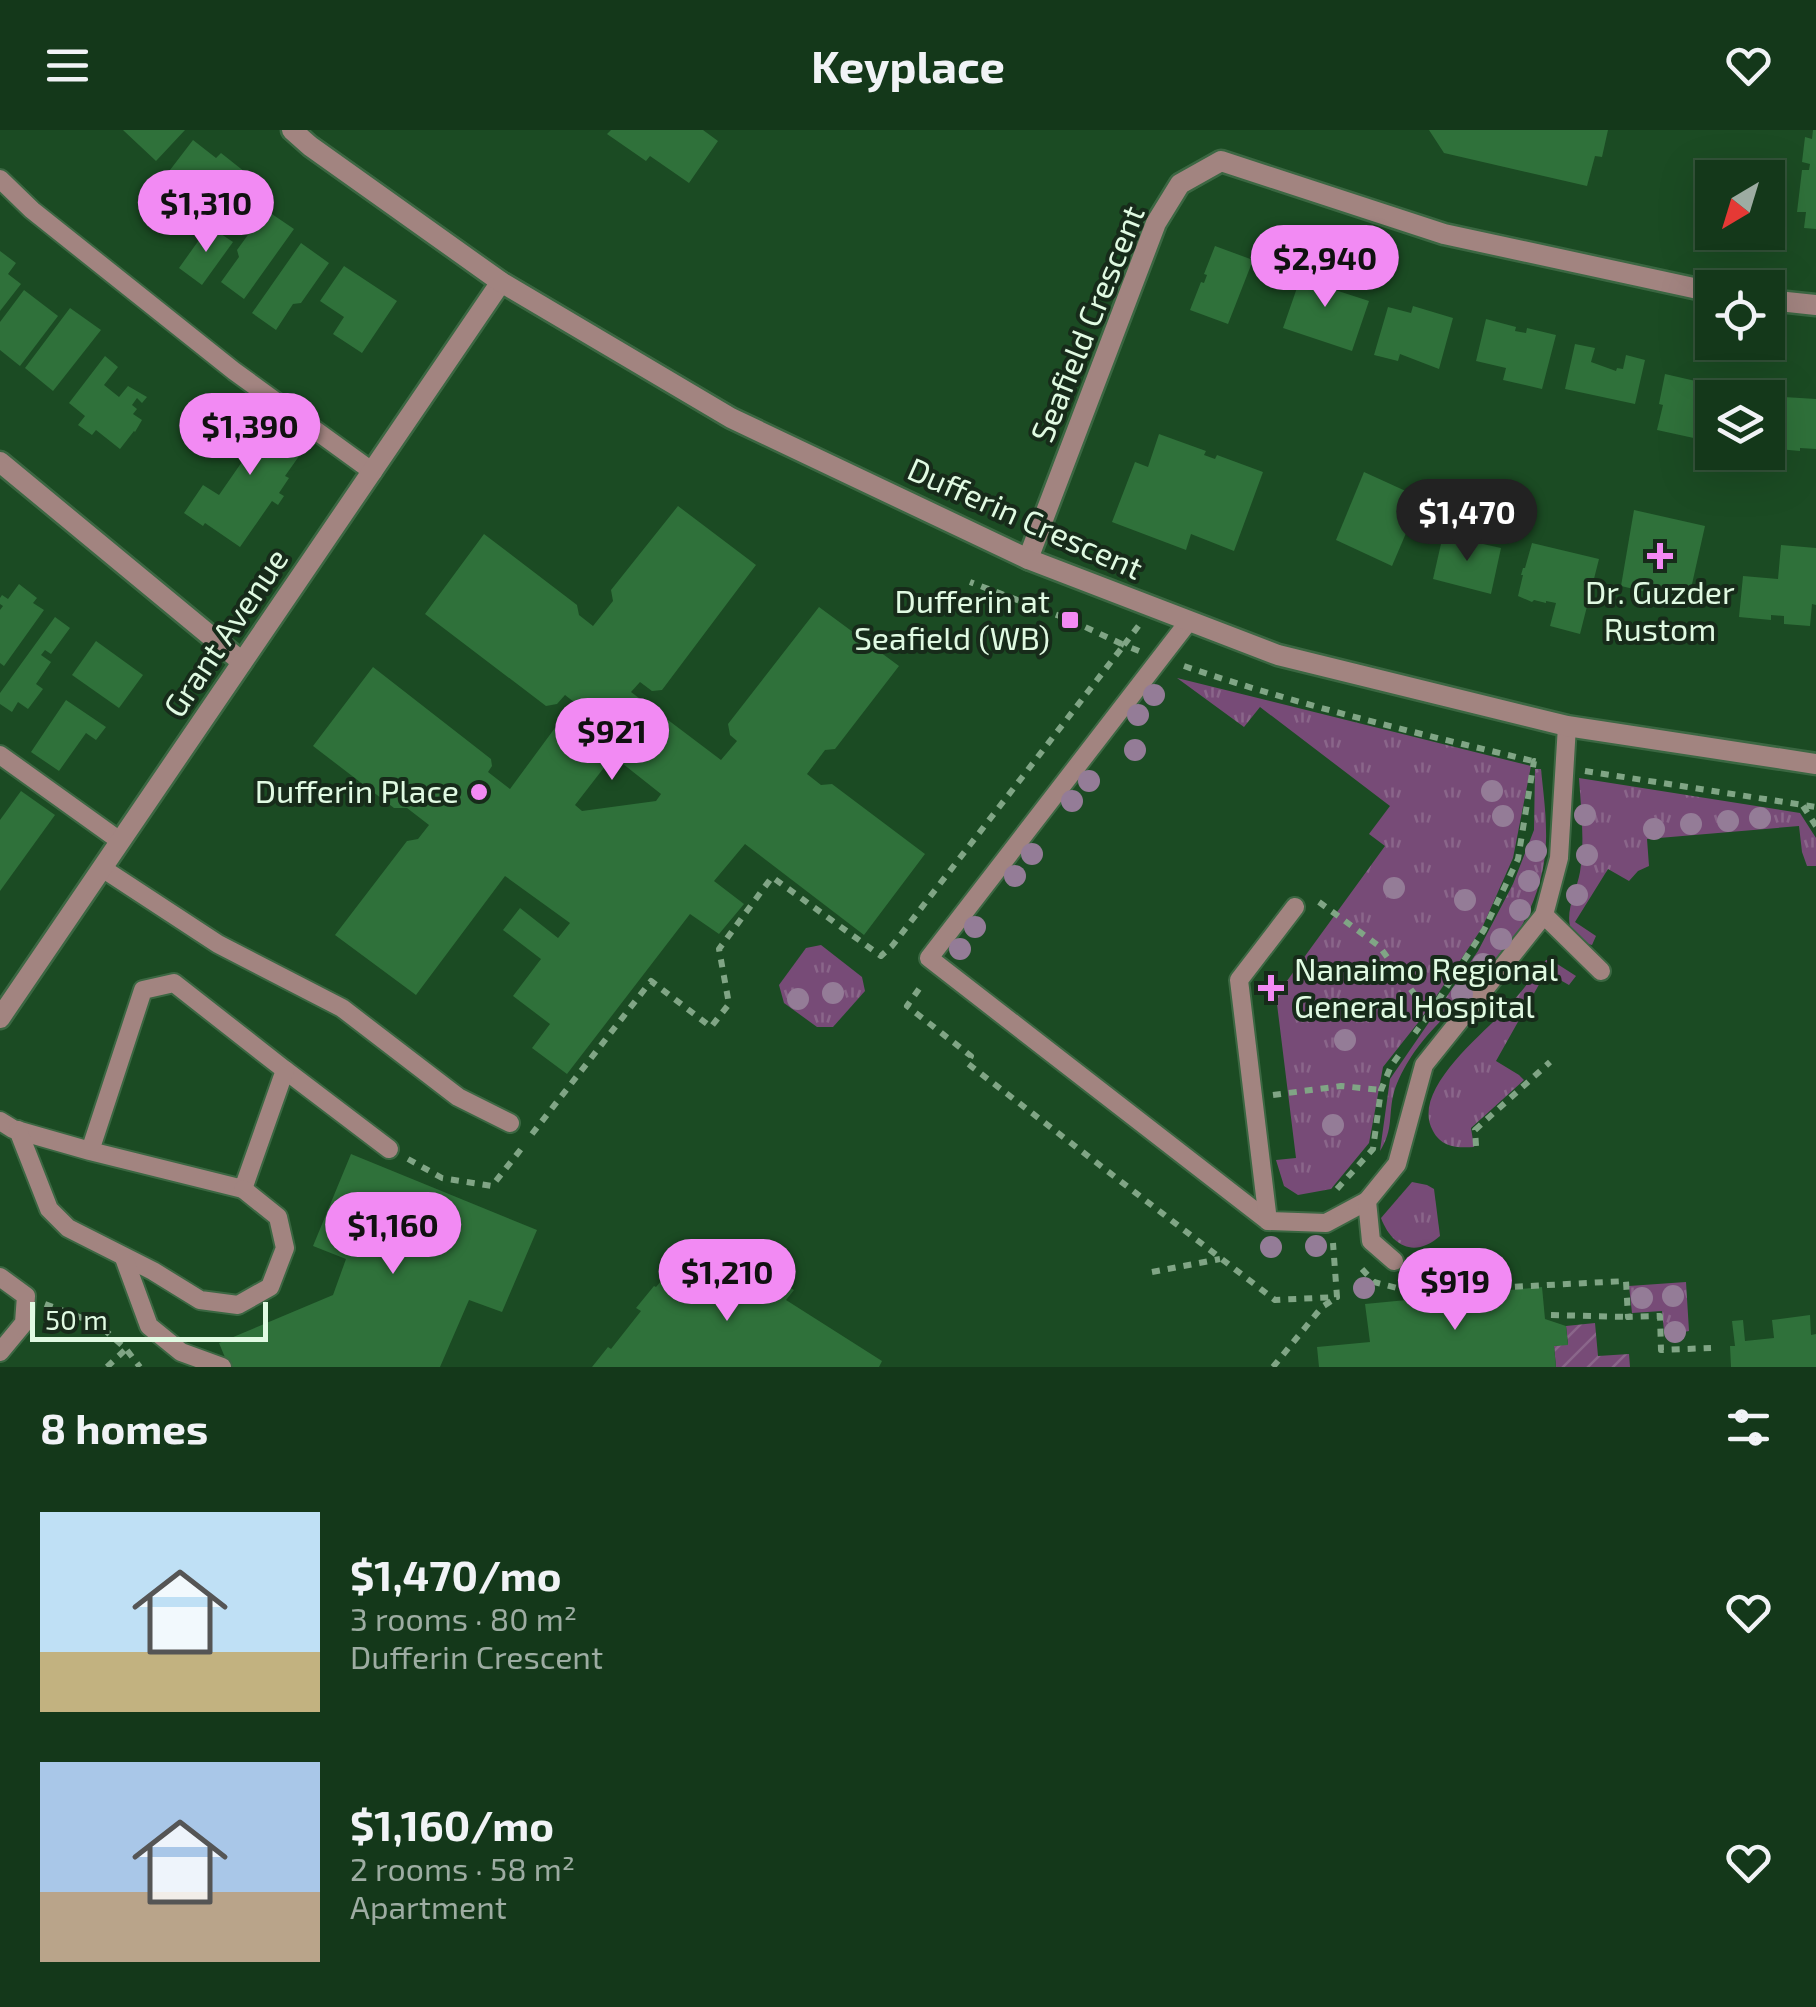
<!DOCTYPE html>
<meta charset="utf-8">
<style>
body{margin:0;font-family:"Exo 2",sans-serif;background:#1d3f23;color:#f1f3f6;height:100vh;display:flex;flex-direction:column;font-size:38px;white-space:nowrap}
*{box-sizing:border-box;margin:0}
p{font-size:32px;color:#9daca2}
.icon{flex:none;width:55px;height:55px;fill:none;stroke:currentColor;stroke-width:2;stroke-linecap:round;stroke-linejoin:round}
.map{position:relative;height:1237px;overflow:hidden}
.panel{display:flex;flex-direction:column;background:#14381a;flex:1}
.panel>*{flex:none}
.needle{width:65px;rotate:218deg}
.buttons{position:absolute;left:1695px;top:30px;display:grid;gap:20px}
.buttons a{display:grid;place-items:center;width:90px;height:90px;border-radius:0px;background:#14381a;box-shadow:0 10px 40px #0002,0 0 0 2px #335239;font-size:50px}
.scale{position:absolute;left:30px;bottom:25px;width:238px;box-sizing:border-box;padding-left:10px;border:5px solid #e0fae2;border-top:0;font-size:28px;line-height:35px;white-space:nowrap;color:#e0fae2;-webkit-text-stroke:8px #172b1a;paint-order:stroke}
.price{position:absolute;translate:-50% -85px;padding:0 22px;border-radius:35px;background:#f28af3;color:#111;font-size:32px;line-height:65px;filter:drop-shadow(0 2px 5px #0008)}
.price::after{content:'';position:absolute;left:50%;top:60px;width:30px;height:22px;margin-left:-15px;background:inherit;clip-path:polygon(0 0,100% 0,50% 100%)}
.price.on{background:#222;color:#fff}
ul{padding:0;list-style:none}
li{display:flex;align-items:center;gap:30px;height:250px;padding:0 40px}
li span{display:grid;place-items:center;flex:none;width:280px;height:200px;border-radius:0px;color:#555}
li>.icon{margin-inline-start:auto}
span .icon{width:120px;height:120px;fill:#fffc;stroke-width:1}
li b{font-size:42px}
h2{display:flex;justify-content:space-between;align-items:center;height:120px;padding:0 40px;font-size:42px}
header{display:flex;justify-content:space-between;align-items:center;height:130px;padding:0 40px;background:#14381a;font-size:45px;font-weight:700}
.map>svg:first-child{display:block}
.grass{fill:url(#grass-tufts)}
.garden{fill:url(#garden-furrows)}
.building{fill:#2f713a;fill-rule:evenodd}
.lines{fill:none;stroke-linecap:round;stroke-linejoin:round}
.service-casing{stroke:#3b6742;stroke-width:22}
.minor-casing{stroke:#3b6742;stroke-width:25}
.tertiary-casing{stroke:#3b6742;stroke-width:25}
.path{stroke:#80a585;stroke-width:6;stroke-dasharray:8 8;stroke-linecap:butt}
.service{stroke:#a28480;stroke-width:18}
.minor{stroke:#a28480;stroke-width:20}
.tertiary{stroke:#a28480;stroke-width:20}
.tree{fill:#947c97}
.poi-dot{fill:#f28af3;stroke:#172b1a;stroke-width:4}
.labels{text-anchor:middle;stroke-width:8;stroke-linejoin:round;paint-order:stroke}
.street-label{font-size:32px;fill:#e0fae2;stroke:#172b1a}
.poi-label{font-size:32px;fill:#e0fae2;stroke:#172b1a;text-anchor:end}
</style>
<header><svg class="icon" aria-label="menu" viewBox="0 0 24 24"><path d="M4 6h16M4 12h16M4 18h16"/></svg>Keyplace<svg class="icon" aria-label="heart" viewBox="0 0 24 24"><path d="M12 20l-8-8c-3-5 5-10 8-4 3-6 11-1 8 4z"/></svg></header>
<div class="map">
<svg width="1816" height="1237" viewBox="0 0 1816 1237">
<defs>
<pattern id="grass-tufts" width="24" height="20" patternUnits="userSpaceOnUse" patternTransform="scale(2.5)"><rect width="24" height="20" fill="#774b77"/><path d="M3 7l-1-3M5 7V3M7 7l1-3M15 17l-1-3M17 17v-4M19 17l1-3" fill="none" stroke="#8a668a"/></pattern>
<pattern id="garden-furrows" width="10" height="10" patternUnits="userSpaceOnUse" patternTransform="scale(2.5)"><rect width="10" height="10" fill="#774b77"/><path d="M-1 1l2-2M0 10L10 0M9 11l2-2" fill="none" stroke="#8a668a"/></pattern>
</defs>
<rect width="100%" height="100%" fill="#1b4b23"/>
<g class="grass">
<path d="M1177,548L1531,636L1513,728L1482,798L1421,889L1383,937L1369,1013L1331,1059L1298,1065L1284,1056L1276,1030L1296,1028L1276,866L1385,716L1369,704L1390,676L1260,577L1244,597Z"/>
<path d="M1535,639H1541C1543,660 1546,681 1546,701C1548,759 1518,813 1479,853C1457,876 1429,899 1411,927C1405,936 1397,951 1394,962C1388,984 1394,999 1380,1021L1390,949L1478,821L1513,754L1534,700Z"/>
<path d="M1579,648L1800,683L1816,708V736H1807L1802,722L1799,696L1647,709L1649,736L1638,741L1629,751L1608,739L1575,792L1596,806L1592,815C1582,813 1573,807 1570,796C1566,779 1577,759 1580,742C1585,711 1581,679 1579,648Z"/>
<path d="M821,815L862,847L865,861L833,897H817L784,873L779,855L806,818Z"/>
<path d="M1546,830H1551L1576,846L1569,855L1546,842L1496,931L1519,945L1524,950L1471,998L1474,1017C1458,1018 1442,1018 1433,1001C1410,961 1482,905 1506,879C1521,863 1533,846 1546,830Z"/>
<path d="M1412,1052L1427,1055L1434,1059L1440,1106C1415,1128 1392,1117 1381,1088Z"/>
<path d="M1686,1152L1689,1201L1684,1202V1209L1671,1210L1670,1201H1664L1662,1181L1632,1183L1629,1156Z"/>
</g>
<path class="garden" d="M1595,1193L1598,1226L1629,1224L1630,1237H1556L1554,1216L1568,1214L1566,1196Z"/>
<g class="building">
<path d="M123,0H185L156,31Z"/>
<path d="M611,0H703L718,11L689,53L650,26L646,31L607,4Z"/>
<path d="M1429,0H1608L1602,27L1595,26L1587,56L1444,23Z"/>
<path d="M1813,0H1816V99L1804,98L1806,82H1797L1802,40H1809L1810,34L1802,32L1805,7L1812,9Z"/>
<path d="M193,10L216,28L221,23L259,53L227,93L192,65L182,77L157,57Z"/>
<path d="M266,80L294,99L244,169L221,152L239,127L237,120Z"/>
<path d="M209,96L233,112L202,155L179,138Z"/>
<path d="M301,113L329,133L301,173L293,174L276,200L252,183Z"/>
<path d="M1215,116L1253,130L1228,194L1190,180L1201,152L1204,153L1207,145L1204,144Z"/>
<path d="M0,121L16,133L8,144L21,154L0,181Z"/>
<path d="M1306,132L1338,143L1332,159L1369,171L1352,221L1283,198Z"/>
<path d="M344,136L397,171L362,223L333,204L344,187L320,171Z"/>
<path d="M24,160L58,186L20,236L0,220V192Z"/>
<path d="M1413,176L1453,188L1439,239L1400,224L1398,231L1374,225L1388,177L1411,183Z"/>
<path d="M70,178L101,200L53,261L25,238Z"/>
<path d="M1486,189L1516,197L1515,201L1526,203L1527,198L1556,205L1542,259L1503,250L1506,238L1476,231Z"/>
<path d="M1575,214L1595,218L1591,232L1616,241L1617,238L1623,239L1626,225L1645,230L1635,274L1565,259Z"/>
<path d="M105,226L118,237L104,255L119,267L128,256L147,267L142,273L137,268L132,275L137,279L133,284L142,290L135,302L134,301L120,319L96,300L92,305L78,295L85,286L69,273Z"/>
<path d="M1665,244L1713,255L1712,262L1731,266L1712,268V312L1657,300L1663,275L1659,274Z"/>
<path d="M1784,267L1816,269V319L1800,318V321L1768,318V272L1783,274Z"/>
<path d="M255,276L309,312L285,346L289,348L279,363L284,366L278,375L272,371L240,417L205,393L203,396L184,383L203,355L219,365L246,326L229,314Z"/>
<path d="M1159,304L1206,321L1204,325L1215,329L1217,325L1263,342L1234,421L1191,404L1186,420L1112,392L1135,332L1148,337Z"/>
<path d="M1364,342L1421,368L1392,436L1336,410Z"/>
<path d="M678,376L756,435L662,560L652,561L640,552L631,562L721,630L737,611L730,605L728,594L819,477L899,536L835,619L825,620L807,644L821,655L832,654L925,724L864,805L745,714L714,751L744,774L719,804L690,784L567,944L532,918L550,894L513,866L541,829L503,800L520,778L558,808L570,793L505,746L416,865L335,805L407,711L418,709L429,695L407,678H394L313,616L373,537L491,629L492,636L488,642L510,659L574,572L565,565L557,574L546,576L425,484L484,404L577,475L579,485L593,496L613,471L611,460ZM613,626L661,664L656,671L582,681L575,675Z"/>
<path d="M1634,380L1705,396L1688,472L1621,456Z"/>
<path d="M1443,405L1501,418L1491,464L1433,449Z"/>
<path d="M1532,413L1599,429L1580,504L1550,496L1556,473L1546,471V473L1534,470L1532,472L1518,466L1523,445H1521L1523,438H1525Z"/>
<path d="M1781,415L1816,418V475L1812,474L1810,496L1784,494V486L1771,485V490L1739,487L1743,446L1778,449Z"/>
<path d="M19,454L37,468L33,473L44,480L4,536L0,533V480L3,476L0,474V468L2,465L8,469Z"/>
<path d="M55,487L70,498L51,524L45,520L41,525L51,532L36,554L43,559L28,579L18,572L12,582L0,574V563Z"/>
<path d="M96,511L143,545L119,578L72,545Z"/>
<path d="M66,570L106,597L96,610L86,603L59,641L31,622Z"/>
<path d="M21,661L55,685L0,761V690Z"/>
<path d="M351,1024L537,1100L502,1182L469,1170L440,1237H229L219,1213L333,1165L346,1129L313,1116Z"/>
<path d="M692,1115L742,1143L749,1132L794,1160L786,1170L882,1231L879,1237H592L608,1217L611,1219L641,1181L636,1178L654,1156L656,1157Z"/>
<path d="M1542,1157L1545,1189L1566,1196L1568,1215L1554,1216L1556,1237H1319L1317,1217L1370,1212L1365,1174Z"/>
<path d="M1810,1185L1811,1205L1816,1204V1237H1731L1730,1216H1735L1732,1191L1743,1190L1745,1211L1774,1208L1772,1190Z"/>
</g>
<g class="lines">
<defs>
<g id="service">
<path d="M0,49L32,80L234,241L373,342"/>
<path d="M1189,491L929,828L1268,1091"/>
<path d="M0,625L120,711"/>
<path d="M102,738L218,814L342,878L458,967L510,993"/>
<path d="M1295,777L1239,850L1268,1091L1326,1093L1367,1071"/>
<path d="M1544,785L1601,841"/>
<path d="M285,940L389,1019"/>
<path d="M0,991L13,999L90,1021L243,1059L285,940L174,853L143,860L90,1021"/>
<path d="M18,1000L49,1079L68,1098L153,1141L200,1170L238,1175L270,1157L285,1118L278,1087L243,1059"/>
<path d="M124,1128L149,1196L181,1222L222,1237"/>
<path d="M1394,1131L1371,1111L1367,1071L1397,1034L1424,935L1544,785L1559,728L1567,596"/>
<path d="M0,1147L26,1166L24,1193L0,1222"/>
</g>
<g id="minor">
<path d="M1768,170L1816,175"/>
<path d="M0,332L242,532"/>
<path d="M1028,429L1156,93L1180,54L1221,31L1444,104L1712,162"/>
<path d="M0,888L501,152"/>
</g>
<path id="tertiary" d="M292,0L310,16L501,152L731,288L1028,429L1278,525L1567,596L1816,634"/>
</defs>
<use href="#service" class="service-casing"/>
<use href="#minor" class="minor-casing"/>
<use href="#tertiary" class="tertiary-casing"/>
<g class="path">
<path d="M1139,521L1124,515L1140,494"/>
<path d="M1184,536C1298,575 1416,603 1533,631"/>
<path d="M1585,641L1816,677"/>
<path d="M1803,676L1816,696"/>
<path d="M1319,772L1379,816L1429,884L1415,903"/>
<path d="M919,859L907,876L971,926L967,933L1275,1170L1337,1167L1333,1113"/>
<path d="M1429,884L1484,800L1518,729L1534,631L1543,633"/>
<path d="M1273,965L1341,956L1381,960"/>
<path d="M532,1004L651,851L711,897L729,874L719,819L772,747L881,826L892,816L1124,515L1070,490L970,452"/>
<path d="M1476,1016L1475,1000L1550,932"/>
<path d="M408,1029L442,1048L492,1056L525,1014"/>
<path d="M1337,1059L1373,1019L1381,960L1391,936L1402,921"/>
<path d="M1362,1139L1374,1152L1413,1162L1626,1151L1628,1187L1660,1186L1661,1220L1711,1218"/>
<path d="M1152,1142L1220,1129"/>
<path d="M45,1174L98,1194L126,1219L140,1237"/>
<path d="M1551,1185L1628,1187"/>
<path d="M107,1237L126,1219"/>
<path d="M1273,1237L1322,1177L1336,1168"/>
</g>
<use href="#service" class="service"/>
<use href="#minor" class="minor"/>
<use href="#tertiary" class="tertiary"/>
</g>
<g class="tree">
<circle cx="1154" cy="565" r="11"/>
<circle cx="1138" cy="585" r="11"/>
<circle cx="1135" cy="620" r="11"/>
<circle cx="1089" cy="651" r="11"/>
<circle cx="1492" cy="661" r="11"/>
<circle cx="1072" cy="671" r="11"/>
<circle cx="1585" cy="685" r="11"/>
<circle cx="1503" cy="686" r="11"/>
<circle cx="1760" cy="688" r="11"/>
<circle cx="1728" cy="691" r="11"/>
<circle cx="1691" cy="694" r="11"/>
<circle cx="1654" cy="699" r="11"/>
<circle cx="1536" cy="721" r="11"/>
<circle cx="1032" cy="724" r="11"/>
<circle cx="1587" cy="725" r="11"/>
<circle cx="1015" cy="746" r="11"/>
<circle cx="1529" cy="751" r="11"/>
<circle cx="1394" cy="758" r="11"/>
<circle cx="1577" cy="765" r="11"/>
<circle cx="1465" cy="770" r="11"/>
<circle cx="1520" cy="780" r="11"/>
<circle cx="975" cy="797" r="11"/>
<circle cx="1501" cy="809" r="11"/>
<circle cx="960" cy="819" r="11"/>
<circle cx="1483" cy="834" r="11"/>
<circle cx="833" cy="863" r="11"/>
<circle cx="1462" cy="864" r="11"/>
<circle cx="798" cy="869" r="11"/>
<circle cx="1345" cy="910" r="11"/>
<circle cx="1333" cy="995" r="11"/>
<circle cx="1316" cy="1116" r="11"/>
<circle cx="1271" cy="1117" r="11"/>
<circle cx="1364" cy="1158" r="11"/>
<circle cx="1673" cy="1166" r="11"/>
<circle cx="1642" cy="1168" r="11"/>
<circle cx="1675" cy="1202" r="11"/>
</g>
<g class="poi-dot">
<path d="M1655 411h10v10h10v10h-10v10h-10v-10h-10v-10h10z"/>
<rect x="1060" y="480" width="20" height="20" rx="5"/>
<circle cx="479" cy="662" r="10"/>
<path d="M1266 843h10v10h10v10h-10v10h-10v-10h-10v-10h10z"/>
</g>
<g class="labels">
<g class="street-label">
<text transform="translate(1088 194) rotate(-68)" y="11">Seafield Crescent</text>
<text transform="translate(1025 389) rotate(24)" y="11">Dufferin Crescent</text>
<text transform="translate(226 503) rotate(-56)" y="11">Grant Avenue</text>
</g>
<g class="poi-label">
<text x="1660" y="474" text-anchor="middle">Dr. Guzder<tspan x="1660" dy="37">Rustom</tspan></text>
<text x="1050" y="483">Dufferin at<tspan x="1050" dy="37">Seafield (WB)</tspan></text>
<text x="459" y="673">Dufferin Place</text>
<text x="1294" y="851" text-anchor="start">Nanaimo Regional<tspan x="1294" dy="37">General Hospital</tspan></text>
</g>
</g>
</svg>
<div class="buttons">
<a><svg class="needle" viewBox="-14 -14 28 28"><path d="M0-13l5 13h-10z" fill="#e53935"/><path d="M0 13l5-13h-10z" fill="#9daca2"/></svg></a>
<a><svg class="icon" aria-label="locate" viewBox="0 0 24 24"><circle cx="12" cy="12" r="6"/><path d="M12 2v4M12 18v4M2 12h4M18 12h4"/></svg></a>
<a><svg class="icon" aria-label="layers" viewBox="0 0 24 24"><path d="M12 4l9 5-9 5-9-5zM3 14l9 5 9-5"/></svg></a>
</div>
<div class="scale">50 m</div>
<b class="price" style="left:206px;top:125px">$1,310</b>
<b class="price" style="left:1325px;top:180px">$2,940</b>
<b class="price" style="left:250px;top:348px">$1,390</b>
<b class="price on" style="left:1467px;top:434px">$1,470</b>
<b class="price" style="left:612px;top:653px">$921</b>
<b class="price" style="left:393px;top:1147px">$1,160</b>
<b class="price" style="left:727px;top:1194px">$1,210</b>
<b class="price" style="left:1455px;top:1203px">$919</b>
</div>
<section class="panel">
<h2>8 homes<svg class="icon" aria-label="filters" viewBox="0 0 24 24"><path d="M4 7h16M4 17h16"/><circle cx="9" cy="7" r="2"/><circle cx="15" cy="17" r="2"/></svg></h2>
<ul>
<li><span style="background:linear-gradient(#bfe0f5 70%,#c2b280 0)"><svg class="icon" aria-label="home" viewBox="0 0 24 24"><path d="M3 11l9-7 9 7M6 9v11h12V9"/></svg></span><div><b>$1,470/mo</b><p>3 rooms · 80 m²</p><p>Dufferin Crescent</p></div><svg class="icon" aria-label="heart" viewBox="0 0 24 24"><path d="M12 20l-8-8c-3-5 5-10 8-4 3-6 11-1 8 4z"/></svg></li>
<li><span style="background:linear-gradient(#a9c7e8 65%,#b9a48a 0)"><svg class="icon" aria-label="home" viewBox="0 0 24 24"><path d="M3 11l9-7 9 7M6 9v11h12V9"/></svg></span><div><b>$1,160/mo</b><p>2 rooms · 58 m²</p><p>Apartment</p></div><svg class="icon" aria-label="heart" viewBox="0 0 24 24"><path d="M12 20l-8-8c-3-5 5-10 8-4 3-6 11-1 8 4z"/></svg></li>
</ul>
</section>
